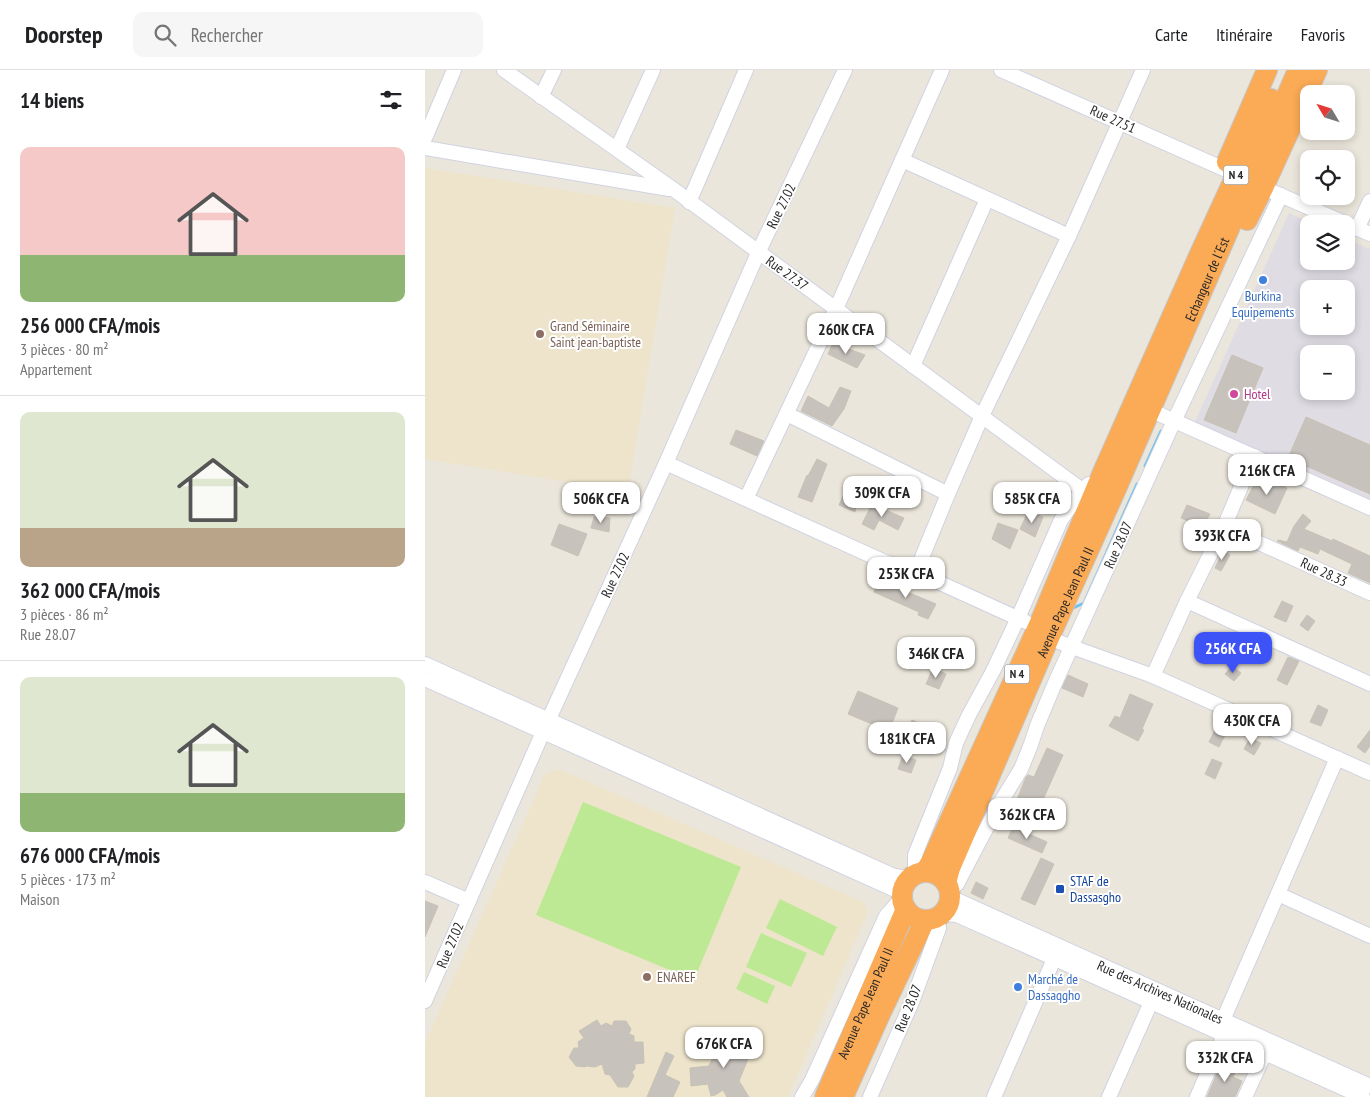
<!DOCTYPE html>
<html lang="fr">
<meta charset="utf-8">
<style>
body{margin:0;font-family:"PT Sans Narrow",sans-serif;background:#f6f6f6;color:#202124;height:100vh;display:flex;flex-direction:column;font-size:19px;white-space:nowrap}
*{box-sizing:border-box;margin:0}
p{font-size:16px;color:#757577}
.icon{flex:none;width:28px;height:28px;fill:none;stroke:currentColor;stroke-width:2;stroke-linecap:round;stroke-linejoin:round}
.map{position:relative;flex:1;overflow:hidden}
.side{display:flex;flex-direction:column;background:#fff;width:425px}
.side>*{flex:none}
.needle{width:32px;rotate:308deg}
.tools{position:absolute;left:875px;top:15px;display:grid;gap:10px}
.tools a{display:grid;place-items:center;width:55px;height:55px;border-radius:10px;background:#fff;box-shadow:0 2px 8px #0003;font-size:25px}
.price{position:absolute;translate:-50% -42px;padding:0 11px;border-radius:10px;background:#fff;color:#222;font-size:16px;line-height:32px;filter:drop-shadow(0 1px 2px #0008)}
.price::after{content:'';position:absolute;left:50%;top:30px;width:15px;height:11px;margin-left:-8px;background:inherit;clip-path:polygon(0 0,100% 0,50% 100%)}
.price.on{background:#3d52f7;color:#fff}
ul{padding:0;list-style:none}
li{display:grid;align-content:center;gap:10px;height:265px;padding:0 20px}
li+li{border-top:1px solid #e0e0e0}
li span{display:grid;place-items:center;height:155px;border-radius:10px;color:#555}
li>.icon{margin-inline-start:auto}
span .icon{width:90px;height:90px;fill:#fffc;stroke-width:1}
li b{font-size:21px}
h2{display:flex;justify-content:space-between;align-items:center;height:60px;padding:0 20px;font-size:21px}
header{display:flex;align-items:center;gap:30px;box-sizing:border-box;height:70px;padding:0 25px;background:#fff;border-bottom:1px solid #e0e0e0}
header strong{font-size:24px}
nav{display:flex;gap:28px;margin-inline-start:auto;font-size:18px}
.search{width:350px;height:45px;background:#f6f6f6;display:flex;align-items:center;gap:12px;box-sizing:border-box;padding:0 18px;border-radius:10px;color:#757577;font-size:19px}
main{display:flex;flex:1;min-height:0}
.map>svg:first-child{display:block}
.industrial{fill:#dfdce4;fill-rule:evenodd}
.education{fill:#ede4cb}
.pitch{fill:#bee994}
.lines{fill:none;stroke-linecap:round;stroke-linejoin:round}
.stream{stroke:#6fc2ec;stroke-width:3}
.building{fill:#c7c2bb;stroke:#c7c2b5}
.minor-casing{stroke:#d0d2e2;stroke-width:16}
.highway-casing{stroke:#c7c7c7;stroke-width:22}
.minor{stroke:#fff;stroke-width:14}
.highway{stroke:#fbaa56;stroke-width:20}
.shop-dot{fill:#3f7fe0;stroke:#fff;stroke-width:2}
.education-dot{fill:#8d6e63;stroke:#fff;stroke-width:2}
.hotel-dot{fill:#d1479c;stroke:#fff;stroke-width:2}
.transit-dot{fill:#1a4fb4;stroke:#fff;stroke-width:2}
.labels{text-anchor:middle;stroke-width:4;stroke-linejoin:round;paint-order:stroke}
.shield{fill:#fff;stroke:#696969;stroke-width:1}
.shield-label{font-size:12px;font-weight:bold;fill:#292929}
.street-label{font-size:14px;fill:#292929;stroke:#fff}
.shop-label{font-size:14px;fill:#366cbe;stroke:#fff}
.education-label{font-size:14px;fill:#785e54;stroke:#fff;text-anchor:start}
.hotel-label{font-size:14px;fill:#b23c85;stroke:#fff;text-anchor:start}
.transit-label{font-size:14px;fill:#164399;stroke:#fff;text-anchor:start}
</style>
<header>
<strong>Doorstep</strong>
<div class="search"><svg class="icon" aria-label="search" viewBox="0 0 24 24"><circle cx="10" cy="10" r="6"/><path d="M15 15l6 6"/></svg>Rechercher</div>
<nav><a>Carte</a><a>Itinéraire</a><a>Favoris</a></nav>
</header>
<main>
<section class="side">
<h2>14 biens<svg class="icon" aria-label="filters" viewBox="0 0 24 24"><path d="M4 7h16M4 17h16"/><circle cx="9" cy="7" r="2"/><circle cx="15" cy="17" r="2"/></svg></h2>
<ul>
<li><span style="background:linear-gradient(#f6c9c9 70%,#8fb573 0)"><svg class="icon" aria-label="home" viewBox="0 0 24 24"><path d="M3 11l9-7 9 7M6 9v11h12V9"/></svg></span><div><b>256 000 CFA/mois</b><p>3 pièces · 80 m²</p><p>Appartement</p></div></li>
<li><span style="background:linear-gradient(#dfe7d0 75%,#b9a48a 0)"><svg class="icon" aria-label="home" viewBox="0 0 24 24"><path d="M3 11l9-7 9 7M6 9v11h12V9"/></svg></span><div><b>362 000 CFA/mois</b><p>3 pièces · 86 m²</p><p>Rue 28.07</p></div></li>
<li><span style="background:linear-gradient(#dfe7d0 75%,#8fb573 0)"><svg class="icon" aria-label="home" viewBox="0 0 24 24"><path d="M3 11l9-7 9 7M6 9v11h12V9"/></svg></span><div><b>676 000 CFA/mois</b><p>5 pièces · 173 m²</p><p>Maison</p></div></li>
</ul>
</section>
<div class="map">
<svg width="945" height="1027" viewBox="0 0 945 1027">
<rect width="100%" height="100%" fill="#ebe6db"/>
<path class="industrial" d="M864,143L888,154H884V191H921V169L945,179V429L770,352ZM884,219H921V256H884ZM884,284H921V321H884Z"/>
<g class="education">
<path d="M0,98L250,138L203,422L0,389Z"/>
<path d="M134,699L438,832L443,842L363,1027H0V973L120,704Z"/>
</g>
<g class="pitch">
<path d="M158,732L316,797L269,910L111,845Z"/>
<path d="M355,829L412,857L398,886L341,858Z"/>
<path d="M336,863L382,883L366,917L321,897Z"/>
<path d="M319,902L350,916L342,934L311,919Z"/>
</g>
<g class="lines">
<g class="stream">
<path d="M720,396L736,361"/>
<path d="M646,539L659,533L712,414"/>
</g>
</g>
<g class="building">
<path d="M408,273L440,285L432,298L403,284Z"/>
<path d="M807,285L838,298L811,363L779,350Z"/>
<path d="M415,317L426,321L419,339L407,356L376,341L383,326L404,338Z"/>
<path d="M881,347L945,375V424L863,388Z"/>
<path d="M311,360L339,371L332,386L305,374Z"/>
<path d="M392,389L402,394L387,432L373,427L382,405L383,406Z"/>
<path d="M842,408L862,418L850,444L821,430L830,413L839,416Z"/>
<path d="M420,422L433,428L430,442L414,435Z"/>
<path d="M447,434L479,448L473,460L454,450L449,460L437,454Z"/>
<path d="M762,435L785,444L778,457L756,448Z"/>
<path d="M603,442L618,447L610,467L595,459Z"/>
<path d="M878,444L886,451L879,459L907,471L908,469L945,486V513L923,503L927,494L895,479L893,484L875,477L873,481L852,471L853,470L862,472L869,456Z"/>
<path d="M169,447L185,448L184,462L166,458Z"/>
<path d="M573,453L593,460L585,479L567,469Z"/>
<path d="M134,454L162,464L153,486L126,475Z"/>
<path d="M798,481L805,485L796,501L790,498Z"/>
<path d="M454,510L511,534L503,549L493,545L494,542L449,522Z"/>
<path d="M857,531L868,536L861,552L849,547Z"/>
<path d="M882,545L890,551L883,561L875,555Z"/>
<path d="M863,587L874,591L862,615L852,610Z"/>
<path d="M807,596L816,603L809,611L800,604Z"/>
<path d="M508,598L521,604L514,619L501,614Z"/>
<path d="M643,605L663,614L658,627L637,618Z"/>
<path d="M433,621L473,638L464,661L423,644Z"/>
<path d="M705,624L728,634L717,659L719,660L713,671L684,656L690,646L695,648Z"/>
<path d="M893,635L903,640L896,656L885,652Z"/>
<path d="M487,650L506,658L498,673L480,666Z"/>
<path d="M792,656L802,661L794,677L784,672Z"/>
<path d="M945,660V676L940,683L932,677Z"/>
<path d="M825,668L836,673L829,685L819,679Z"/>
<path d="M622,678L638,685L612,743L596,736L597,734L591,732L601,707L603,705L609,707Z"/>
<path d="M478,685L491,690L486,703L473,699Z"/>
<path d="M787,689L797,693L790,709L780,704Z"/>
<path d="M588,757L622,772L617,783L583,768Z"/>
<path d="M616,788L629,794L610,835L596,829Z"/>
<path d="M551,812L563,818L558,829L546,823Z"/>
<path d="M0,831L13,836L0,867Z"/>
<path d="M172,950L176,956L181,953L187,956L189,951H201L206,959L204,964L209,966V972H218L219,993L210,994V999L207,1002L209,1006L203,1017H193L185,1005L180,1004L177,994L170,997L161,996L160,997L151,996L144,987L149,978H154L153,972L159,968L154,961Z"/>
<path d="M306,965L321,973L325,984L314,1011L324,1027H302L298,1020L290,1025L286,1026L283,1014L266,1016L265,998L284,996L296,970Z"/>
<path d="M241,982L249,986L240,1005L255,1012L248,1027H222Z"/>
<path d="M797,992L812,998L808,1007L817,1011L810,1027H782Z"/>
</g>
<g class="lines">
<defs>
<g id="minor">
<path d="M79,0L248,119L657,420L668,425"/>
<path d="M576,0L799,99"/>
<path d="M116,27L129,0"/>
<path d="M0,68L29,0"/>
<path d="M0,78L244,119"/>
<path d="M192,79L228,0"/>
<path d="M477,90L644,166"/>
<path d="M848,122L945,164"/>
<path d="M264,132L321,0"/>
<path d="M932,159L945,131"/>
<path d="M488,296L562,129"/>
<path d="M725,340L945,438"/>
<path d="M362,344L523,424"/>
<path d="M241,393L460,492L491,502L601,552"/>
<path d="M321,429L411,239L517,0"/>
<path d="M799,457L945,523"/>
<path d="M491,502L523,424L557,346L644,166L718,0"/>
<path d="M762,531L945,614"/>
<path d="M624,568L647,577L728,606L945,703"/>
<path d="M0,594L469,806L485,808"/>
<path d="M728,606L762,531L799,457L829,386"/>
<path d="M0,609L477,823"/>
<path d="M490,805V785L525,698L531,673L544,645L568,601L593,548L636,450L657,420L664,414"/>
<path d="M0,812L44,831"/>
<path d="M524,821L532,814L572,738L596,699L605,677L612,656L630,613L749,351L856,125"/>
<path d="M853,824L945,866"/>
<path d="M525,827L945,1016"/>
<path d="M517,844L532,845L938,1027"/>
<path d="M0,931L118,662L241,393L333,183L420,0"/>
<path d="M798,950L912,688"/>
<path d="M377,1027L387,1010L461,846L477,828"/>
<path d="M445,1027L487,932L514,858L512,847"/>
<path d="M569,1027L629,889"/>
<path d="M684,1027L726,932"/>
<path d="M772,1027L799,965"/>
<path d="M820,1027L840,983"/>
</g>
<g id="highway">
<path d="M802,92L842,0"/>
<path d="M822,150L838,118L892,0"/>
<path d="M500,802L507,790L613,557L678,402L773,188L846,29"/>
<circle cx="501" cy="826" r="24"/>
<path id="s1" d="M521,813L525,798L624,568L691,419L873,0"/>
<path id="s2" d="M400,1027L481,839"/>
<path d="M418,1027L456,942L500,850"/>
</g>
</defs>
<use href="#minor" class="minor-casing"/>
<use href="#highway" class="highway-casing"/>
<use href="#minor" class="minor"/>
<use href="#highway" class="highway"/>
</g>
<g class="shop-dot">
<circle cx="838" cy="210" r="5"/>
<circle cx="593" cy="917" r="5"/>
</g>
<g class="education-dot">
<circle cx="115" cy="264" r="5"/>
<circle cx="222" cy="907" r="5"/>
</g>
<circle class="hotel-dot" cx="809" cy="324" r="5"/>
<rect class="transit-dot" x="630" y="814" width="10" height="10" rx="2.5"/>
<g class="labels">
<g class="shield">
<rect x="798.5" y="95.5" width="25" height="19" rx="4"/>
<rect x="579.5" y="594.5" width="25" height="19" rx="4"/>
</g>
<g class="shield-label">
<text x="811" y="109">N 4</text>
<text x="592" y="608">N 4</text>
</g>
<g class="street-label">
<text transform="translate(688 49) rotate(24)" y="5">Rue 27.51</text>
<text transform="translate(356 136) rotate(-64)" y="5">Rue 27.02</text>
<text transform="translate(362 203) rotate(36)" y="5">Rue 27.37</text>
<text dy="5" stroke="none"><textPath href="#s1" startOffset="658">Echangeur de l´Est</textPath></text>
<text transform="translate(693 475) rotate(-66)" y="5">Rue 28.07</text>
<text transform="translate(899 502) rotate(25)" y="5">Rue 28.33</text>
<text transform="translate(190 505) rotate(-65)" y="5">Rue 27.02</text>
<text dy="5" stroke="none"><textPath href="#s1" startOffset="305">Avenue Pape Jean Paul II</textPath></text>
<text transform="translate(25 875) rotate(-67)" y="5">Rue 27.02</text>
<text transform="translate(735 922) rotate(24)" y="5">Rue des Archives Nationales</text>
<text dy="5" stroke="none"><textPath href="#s2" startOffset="102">Avenue Pape Jean Paul II</textPath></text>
<text transform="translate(483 938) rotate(-68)" y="5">Rue 28.07</text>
</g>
<g class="shop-label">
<text x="838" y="231">Burkina<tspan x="838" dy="16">Equipements</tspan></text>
<text x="603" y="914" text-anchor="start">Marché de<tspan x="603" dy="16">Dassaqgho</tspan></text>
</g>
<g class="education-label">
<text x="125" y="261">Grand Séminaire<tspan x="125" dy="16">Saint jean-baptiste</tspan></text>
<text x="232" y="912">ENAREF</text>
</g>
<g class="hotel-label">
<text x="819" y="329">Hotel</text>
</g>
<g class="transit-label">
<text x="645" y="816">STAF de<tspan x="645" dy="16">Dassasgho</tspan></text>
</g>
</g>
</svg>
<div class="tools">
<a><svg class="needle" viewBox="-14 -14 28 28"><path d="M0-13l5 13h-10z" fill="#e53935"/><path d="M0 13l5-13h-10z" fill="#757577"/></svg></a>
<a><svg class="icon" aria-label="locate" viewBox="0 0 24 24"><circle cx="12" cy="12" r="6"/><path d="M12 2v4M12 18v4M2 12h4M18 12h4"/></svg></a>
<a><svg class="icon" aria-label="layers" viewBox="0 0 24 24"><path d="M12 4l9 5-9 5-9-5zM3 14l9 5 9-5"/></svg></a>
<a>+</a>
<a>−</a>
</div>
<b class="price" style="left:421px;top:285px">260K CFA</b>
<b class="price" style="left:842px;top:426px">216K CFA</b>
<b class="price" style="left:457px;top:448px">309K CFA</b>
<b class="price" style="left:176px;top:454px">506K CFA</b>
<b class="price" style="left:607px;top:454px">585K CFA</b>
<b class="price" style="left:797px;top:491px">393K CFA</b>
<b class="price" style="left:481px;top:529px">253K CFA</b>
<b class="price on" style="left:808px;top:604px">256K CFA</b>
<b class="price" style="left:511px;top:609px">346K CFA</b>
<b class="price" style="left:827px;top:676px">430K CFA</b>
<b class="price" style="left:482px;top:694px">181K CFA</b>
<b class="price" style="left:602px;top:770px">362K CFA</b>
<b class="price" style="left:299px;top:999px">676K CFA</b>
<b class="price" style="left:800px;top:1013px">332K CFA</b>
</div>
</main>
